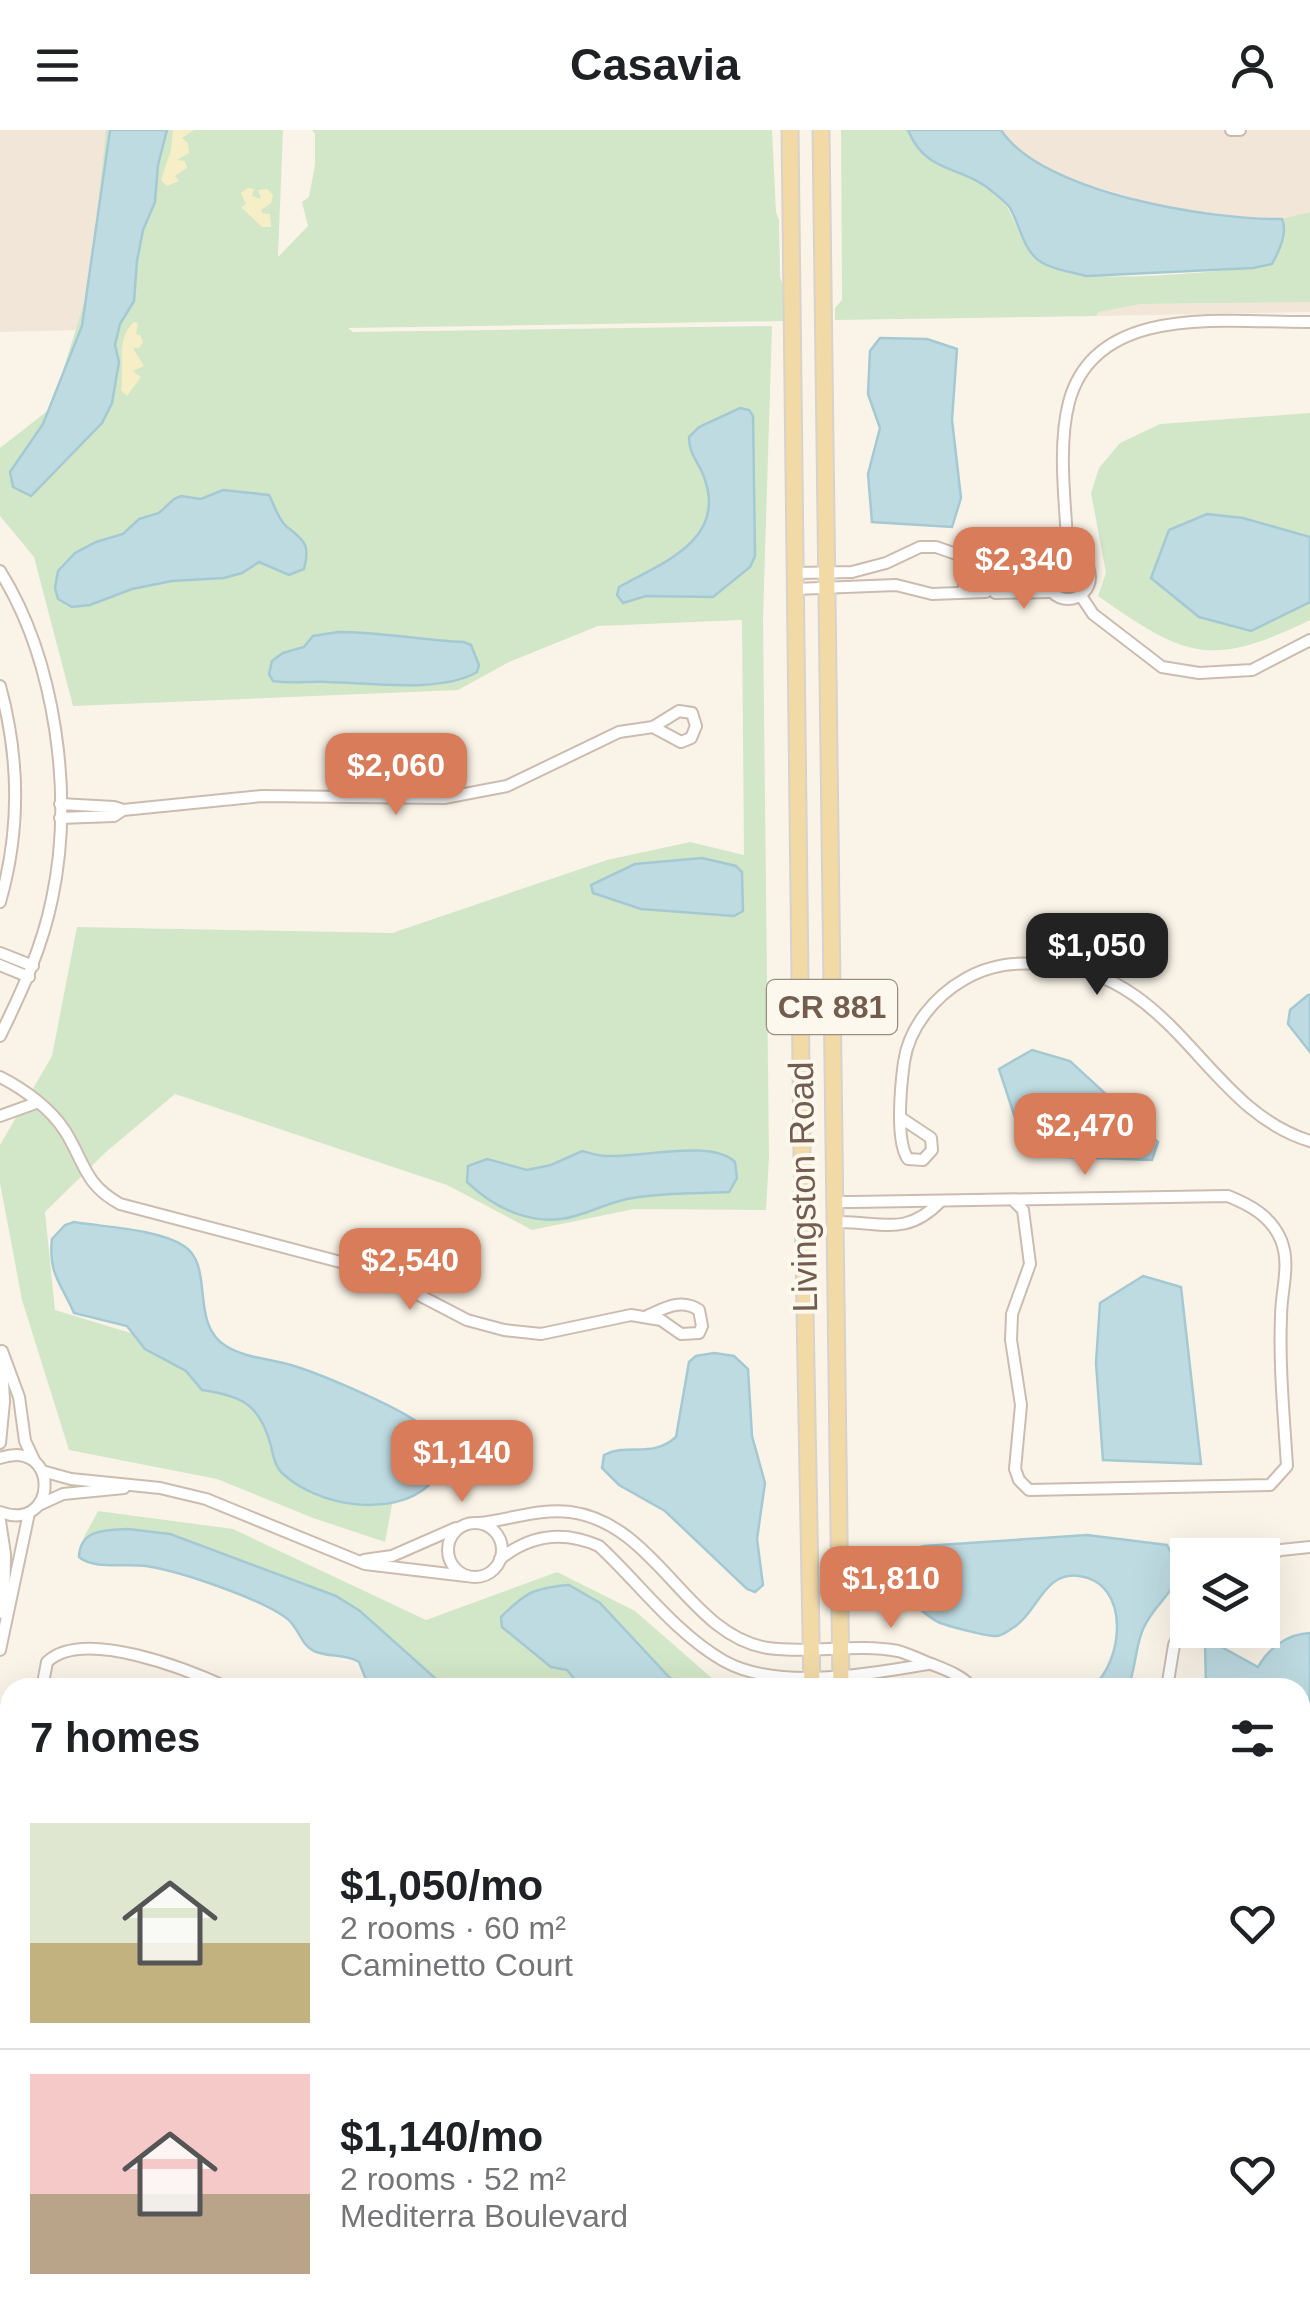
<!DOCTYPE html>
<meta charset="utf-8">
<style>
body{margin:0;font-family:Arial,sans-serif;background:#f2f2f2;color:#202124;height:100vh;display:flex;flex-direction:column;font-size:38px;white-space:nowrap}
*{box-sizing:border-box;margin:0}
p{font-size:32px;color:#757577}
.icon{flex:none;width:55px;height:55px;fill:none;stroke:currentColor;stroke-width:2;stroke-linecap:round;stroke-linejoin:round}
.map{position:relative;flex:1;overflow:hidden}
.sheet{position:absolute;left:0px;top:1548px;width:1310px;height:642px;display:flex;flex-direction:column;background:#fff;border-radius:30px 30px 0 0;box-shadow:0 10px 40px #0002}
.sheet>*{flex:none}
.buttons{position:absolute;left:1170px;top:1408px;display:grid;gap:20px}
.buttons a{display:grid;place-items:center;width:110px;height:110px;border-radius:0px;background:#fff;box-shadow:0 10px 40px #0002;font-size:50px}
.price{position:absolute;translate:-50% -85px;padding:0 22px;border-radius:20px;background:#d87c59;color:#fff;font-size:32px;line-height:65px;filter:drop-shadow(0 2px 5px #0008)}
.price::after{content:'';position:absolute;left:50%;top:60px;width:30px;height:22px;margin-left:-15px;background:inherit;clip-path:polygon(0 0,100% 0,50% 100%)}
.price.active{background:#222;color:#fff}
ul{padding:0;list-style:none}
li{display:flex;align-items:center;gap:30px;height:250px;padding:0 30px}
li+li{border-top:2px solid #e0e0e0}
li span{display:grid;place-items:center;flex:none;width:280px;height:200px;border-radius:0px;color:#555}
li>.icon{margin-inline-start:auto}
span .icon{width:120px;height:120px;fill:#fffc;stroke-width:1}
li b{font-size:42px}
h2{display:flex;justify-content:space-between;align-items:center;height:120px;padding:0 30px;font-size:42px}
header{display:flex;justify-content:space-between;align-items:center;height:130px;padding:0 30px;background:#fff;font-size:45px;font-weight:600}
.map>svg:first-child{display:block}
.residential{fill:#f1e6d7}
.green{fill:#d2e7c7}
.sand{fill:#f6eec6}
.water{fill:#bedbe2;stroke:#a5c9d3;stroke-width:2.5}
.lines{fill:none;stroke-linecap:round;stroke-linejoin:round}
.minor-casing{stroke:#cbbcaf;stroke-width:14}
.primary-casing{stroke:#d8d2cd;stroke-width:19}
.minor{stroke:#fff;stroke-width:10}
.primary{stroke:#f2daa7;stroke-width:15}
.labels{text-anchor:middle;stroke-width:8;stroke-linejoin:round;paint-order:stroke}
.shield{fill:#fdf8ee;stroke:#9c8c7e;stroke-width:2.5}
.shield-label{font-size:32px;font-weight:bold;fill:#725d4e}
.street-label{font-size:35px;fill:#725d4e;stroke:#fdf8ee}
</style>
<header><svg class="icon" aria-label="menu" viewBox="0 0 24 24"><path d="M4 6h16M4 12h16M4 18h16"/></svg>Casavia<svg class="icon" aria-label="person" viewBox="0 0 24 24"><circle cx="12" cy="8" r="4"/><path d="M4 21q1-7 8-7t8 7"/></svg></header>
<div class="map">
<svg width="1310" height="2189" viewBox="0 0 1310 2189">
<rect width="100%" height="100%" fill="#faf4e8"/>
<g class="residential">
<path d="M0,0H110L97,106L80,200L0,202Z"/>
<path d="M1001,0H1310V82L1293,89L1249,90L1168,78L1069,49L1027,26L1009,12Z"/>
<path d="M1310,172V182L1098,186L1099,182L1141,174Z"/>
</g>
<g class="green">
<path d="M106,0H283L278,127L308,96L302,72L309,67L315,35V4L312,0H772L776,82L779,90L780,147L787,167V191L348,198L353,202L772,196L763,489L769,1027L766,1080L634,1079L532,1100L447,1055L175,964L106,1022L45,1082L55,1180L134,1204L397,1348L385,1412L313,1388L217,1349L69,1320L22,1170L0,1053V1015L52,926L77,797L392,803L607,730L690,712L744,725L742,490L598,496L509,532L458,560L73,576L34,427L0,386V318L51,278L90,155Z"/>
<path d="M841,0H908C924,41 953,36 986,56C1019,76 1014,112 1038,131C1075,159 1205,141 1253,138L1272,134L1285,96L1282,89L1310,82V172L1141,174L1099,182L1097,186L835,190V178L842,170Z"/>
<path d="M1310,283V490C1210,539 1185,527 1098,466L1106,443L1091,363L1099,338L1120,313L1160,294Z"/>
<path d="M98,1381L233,1399L426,1490L557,1442L635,1481L713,1549L743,1557H381L343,1502L83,1409Z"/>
<path d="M0,1857L10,1894V2140L0,2155Z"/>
<path d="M602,2180H767L766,2189H604Z"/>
</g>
<g class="sand">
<path d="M173,0H194L182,8L188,13L189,23L177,30L185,31L187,38L175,46L179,51L167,56L161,50L171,20Z"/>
<path d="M248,58L254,59L252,66L261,69L258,60L267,59L273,65L271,73L261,80L262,83L270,84L271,97H262L241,77L246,74L241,63Z"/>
<path d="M134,192L138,193L136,204L140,205L143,212L139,218H133L144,236L133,241L141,247L127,266L121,260C125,235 115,209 134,192Z"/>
</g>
<g class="water">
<path d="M110,0H167L158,35L155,72L143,100L137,131L134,171L120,194L115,215L119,232L112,273L102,293L31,366L13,357L10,342L43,294L82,196Z"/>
<path d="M908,0H1001C1042,63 1210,90 1282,89C1288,103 1279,121 1272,134L1253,138L1086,146C1072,142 1053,140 1041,132C1023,121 1020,95 1010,78C1006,72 999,67 993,62C963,35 926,45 908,0Z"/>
<path d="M880,208L927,209L957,219L952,290L961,368L952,397L872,392L868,344L880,298L868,264L870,221Z"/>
<path d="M740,278L749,280L753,286L755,426L750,437L713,467L646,466L623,473L617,465L619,457C660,434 726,411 705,350C700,333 689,326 689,307L699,297Z"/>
<path d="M223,360L269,365C274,374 278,389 286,396C303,410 311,413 304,439L289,445L259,432L242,443L224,448L172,451L132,459L90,475L72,477L58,469L55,458L58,441L75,423L96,412L123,404L139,389L159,383L174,369L181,366L201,369Z"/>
<path d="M1207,384L1243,388L1310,407V472L1251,501L1199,487L1151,448L1169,400Z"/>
<path d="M338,502C381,502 421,510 464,512L471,515L479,535L477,542C442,563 369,553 328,552C310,551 290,554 273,551L269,544L272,531L283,523L304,517L313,506Z"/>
<path d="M702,728L736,736L742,742L743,781L734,786L641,779L593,763L591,755L635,734Z"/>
<path d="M1308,865H1310V922L1288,894L1290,880Z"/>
<path d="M1032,920L1070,931L1158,1012L1152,1030L1037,1026L1023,1012L999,939Z"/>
<path d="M582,1021C590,1023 598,1026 606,1026C638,1028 712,1009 735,1032L737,1048L729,1062C695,1063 661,1063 627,1069C608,1073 593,1081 575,1086C535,1098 495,1079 467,1052L468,1036L487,1029L527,1040L551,1035Z"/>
<path d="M74,1092C104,1097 159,1099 184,1116C215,1136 189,1194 226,1216C245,1228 271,1229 291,1235C318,1243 410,1281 427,1300C434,1307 437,1319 438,1328C440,1339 438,1348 429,1355C392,1389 317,1376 282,1343C275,1336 273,1325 271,1316C260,1274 242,1266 202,1260L186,1241L145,1219L127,1196L74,1183C61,1153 48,1144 52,1109L65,1095Z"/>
<path d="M1143,1146L1181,1157L1201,1334L1103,1330L1096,1233L1100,1173Z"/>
<path d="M714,1223L734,1226L748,1239L752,1306L765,1353L757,1409L763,1455L755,1462L747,1459L665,1381L619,1355L602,1338L604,1325C630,1312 651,1329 676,1307L689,1232L696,1226Z"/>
<path d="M128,1399L170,1404L336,1466L360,1481L445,1557H369L359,1532C344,1523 329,1528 314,1521C300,1515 299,1496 285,1487C258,1468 180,1441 146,1436C126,1433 94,1440 79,1427C80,1399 105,1400 128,1399Z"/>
<path d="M1087,1405L1167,1415C1192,1458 1160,1463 1144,1497C1135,1515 1136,1539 1128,1557H1092C1123,1533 1132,1453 1079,1446C1043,1441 1037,1485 1011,1499C1007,1502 1002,1505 997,1506C989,1507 947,1496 938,1492C929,1487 908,1471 903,1462C898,1453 898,1435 896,1424L924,1416Z"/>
<path d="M569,1455L600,1473L670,1548L690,1557H581L567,1540L551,1537L502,1497L501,1487C526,1462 534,1458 569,1455Z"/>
<path d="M1310,1503V1571L1300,1575V1558L1206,1557L1205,1513L1216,1514L1258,1537C1269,1518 1287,1504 1310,1503Z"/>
<path d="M1300,1699L1310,1703V1771L1300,1769Z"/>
<path d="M1310,1960V2030L1300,2026V1961Z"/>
<path d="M592,2180H666V2189H597Z"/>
</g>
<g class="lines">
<defs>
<g id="minor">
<path d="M1231,0H1240"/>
<circle cx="1068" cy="447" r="22"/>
<path d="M1068,425C1066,379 1057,317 1069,272C1096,171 1230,193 1310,192"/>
<path d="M964,427V462"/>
<path d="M998,435H1050"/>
<path d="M0,441C56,531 74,666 52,769C42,818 22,861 0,906"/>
<path d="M795,443L852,442L886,433L920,417H936L988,435"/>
<path d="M795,459L896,455L932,464L986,462"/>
<path d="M995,463L1051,462"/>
<path d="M1081,466L1093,484L1162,537L1199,543L1252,540L1310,510"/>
<path d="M0,556C20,629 21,699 0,772"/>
<path d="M60,674L114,677L123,680L262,666L444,668L507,656L619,602L653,597L679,581L692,583L696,596L691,608L681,612L653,597"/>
<path d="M60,688L114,686L123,680"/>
<path d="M0,823L33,836"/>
<path d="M0,835L29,847"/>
<path d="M0,947C24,959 51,979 65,1001C85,1033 84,1054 120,1074L371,1140L467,1190L504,1200L541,1204L631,1185L661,1190L681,1204L699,1203L702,1196L699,1180C681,1168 665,1178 647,1186"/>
<path d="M0,986L36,973"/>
<path d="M901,988L931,1008L932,1020L923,1030L908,1029C895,1011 901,954 904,932C909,897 935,866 965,849C991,834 1016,832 1045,834C1177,842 1204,979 1310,1011"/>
<path d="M836,1072H852L1228,1066C1250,1075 1271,1086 1281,1110C1291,1135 1281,1160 1281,1187C1279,1236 1284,1287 1287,1336L1270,1355L1029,1360L1019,1350L1015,1339L1021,1275L1011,1210L1012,1184L1030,1134L1023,1080L1013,1070"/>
<path d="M836,1092C881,1091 905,1108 941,1071"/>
<path d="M2,1221L19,1267L25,1311L34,1330"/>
<path d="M0,1313L4,1272L2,1230"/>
<path d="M0,1328C60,1307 59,1404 0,1382"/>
<path d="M42,1341L71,1349L160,1358L206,1369L365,1434L466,1446"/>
<path d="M39,1375L63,1364L124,1358"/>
<path d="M0,1391L5,1424L4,1484"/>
<path d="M479,1393C509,1390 540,1378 570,1382C657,1393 688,1506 768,1518C810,1524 856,1513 898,1521C910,1524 922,1531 934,1535C949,1541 962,1546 973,1558"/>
<circle cx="475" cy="1420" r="27"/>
<path d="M1262,1426L1281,1420L1310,1417"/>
<path d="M500,1429C530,1405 563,1400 599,1416C639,1453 676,1504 724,1531C777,1561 871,1544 928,1534"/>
<path d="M364,1430L392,1426L456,1398"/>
<path d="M0,1520L29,1383"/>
<path d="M42,1558L47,1532C83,1497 189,1540 228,1558"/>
<path d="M1167,1558L1174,1515L1188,1487"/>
<path d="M0,1711L10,1756"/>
<path d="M1300,1851L1310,1852"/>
<path d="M1300,2138L1310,2139"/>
<path d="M330,2180L385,2189"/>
<path d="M508,2180L511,2189"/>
<path d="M1184,2180L1186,2189"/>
<path d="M8,2189L14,2180"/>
<path d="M30,2189L36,2180"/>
<path d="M420,2189L443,2180"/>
</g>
<g id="primary">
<path d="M790,0L802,1021L812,1558"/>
<path d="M821,0L841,1558"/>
<path d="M841,2180V2189"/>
<path d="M812,2189V2180"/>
</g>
</defs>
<use href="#minor" class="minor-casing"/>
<use href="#primary" class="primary-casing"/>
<use href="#minor" class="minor"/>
<use href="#primary" class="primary"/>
</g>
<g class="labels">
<rect class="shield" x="767" y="850" width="130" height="54" rx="8"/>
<g class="shield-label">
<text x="832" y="888">CR 881</text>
</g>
<g class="street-label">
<text transform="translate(803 1057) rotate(-91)" y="12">Livingston Road</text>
</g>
</g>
</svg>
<div class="buttons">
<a><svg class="icon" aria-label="layers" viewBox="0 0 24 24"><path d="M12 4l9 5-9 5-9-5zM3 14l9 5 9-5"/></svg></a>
</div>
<b class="price" style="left:1024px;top:482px">$2,340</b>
<b class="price" style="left:396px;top:688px">$2,060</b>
<b class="price active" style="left:1097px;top:868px">$1,050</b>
<b class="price" style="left:1085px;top:1048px">$2,470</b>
<b class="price" style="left:410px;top:1183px">$2,540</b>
<b class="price" style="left:462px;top:1375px">$1,140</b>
<b class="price" style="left:891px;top:1501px">$1,810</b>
<section class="sheet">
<h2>7 homes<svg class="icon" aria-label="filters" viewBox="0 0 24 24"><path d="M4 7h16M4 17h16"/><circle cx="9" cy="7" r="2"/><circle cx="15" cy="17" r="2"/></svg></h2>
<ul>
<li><span style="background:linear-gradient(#dfe7d0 60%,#c2b280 0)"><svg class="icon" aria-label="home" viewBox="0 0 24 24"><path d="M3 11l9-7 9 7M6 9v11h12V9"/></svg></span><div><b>$1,050/mo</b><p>2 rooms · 60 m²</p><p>Caminetto Court</p></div><svg class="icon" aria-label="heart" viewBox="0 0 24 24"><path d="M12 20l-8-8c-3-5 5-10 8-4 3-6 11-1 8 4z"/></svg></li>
<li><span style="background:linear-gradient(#f6c9c9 60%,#b9a48a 0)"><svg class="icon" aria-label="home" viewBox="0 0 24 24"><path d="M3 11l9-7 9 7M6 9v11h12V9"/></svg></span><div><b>$1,140/mo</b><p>2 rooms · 52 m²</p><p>Mediterra Boulevard</p></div><svg class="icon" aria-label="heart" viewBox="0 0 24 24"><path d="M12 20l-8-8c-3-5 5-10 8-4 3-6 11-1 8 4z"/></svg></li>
</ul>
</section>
</div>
